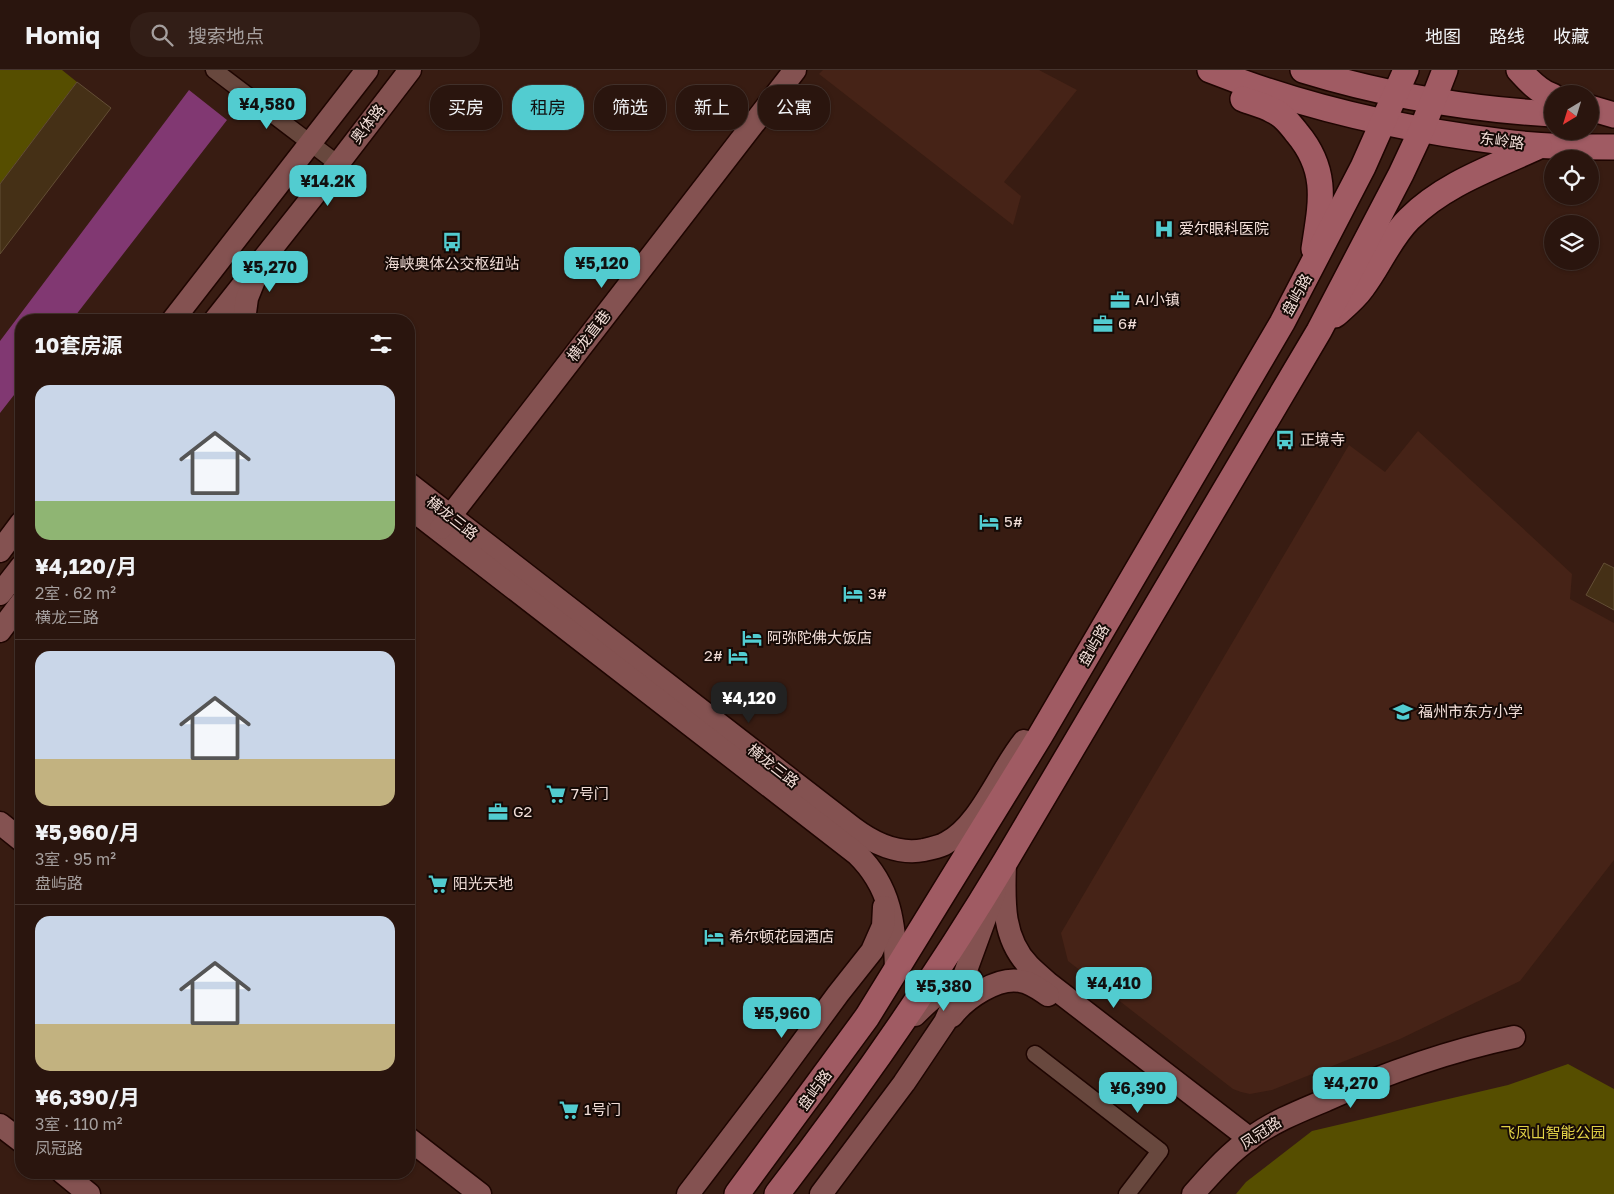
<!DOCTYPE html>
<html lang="zh">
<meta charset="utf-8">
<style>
body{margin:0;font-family:"Golos Text","Noto Sans SC",sans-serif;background:#321e17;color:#f1f3f6;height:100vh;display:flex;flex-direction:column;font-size:19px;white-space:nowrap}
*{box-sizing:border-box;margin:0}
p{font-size:16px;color:#a59f9e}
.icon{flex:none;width:28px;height:28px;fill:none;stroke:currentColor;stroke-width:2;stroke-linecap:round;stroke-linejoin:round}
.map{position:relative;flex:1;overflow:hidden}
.sheet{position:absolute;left:15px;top:244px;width:400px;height:865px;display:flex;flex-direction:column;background:#2a150e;border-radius:20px;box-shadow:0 1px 4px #0004,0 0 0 1px #46342e}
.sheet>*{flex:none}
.banner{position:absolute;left:430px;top:15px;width:475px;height:45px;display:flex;gap:10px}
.needle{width:32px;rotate:218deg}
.tools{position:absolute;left:1544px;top:15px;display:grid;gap:10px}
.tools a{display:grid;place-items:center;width:55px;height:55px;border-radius:50%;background:#2a150e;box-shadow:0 1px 4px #0004,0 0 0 1px #46342e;font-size:25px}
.price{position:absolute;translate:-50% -42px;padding:0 11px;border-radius:10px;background:#52ccd0;color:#111;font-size:16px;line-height:32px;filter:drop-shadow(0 1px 2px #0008)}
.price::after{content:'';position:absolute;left:50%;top:30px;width:15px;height:11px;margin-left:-8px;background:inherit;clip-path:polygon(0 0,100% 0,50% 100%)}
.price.selected{background:#222;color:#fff}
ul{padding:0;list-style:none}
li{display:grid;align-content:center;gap:10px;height:265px;padding:0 20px}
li+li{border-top:1px solid #46342e}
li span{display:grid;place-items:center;height:155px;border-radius:15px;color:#555}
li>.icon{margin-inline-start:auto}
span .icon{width:90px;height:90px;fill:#fffc;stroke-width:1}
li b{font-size:21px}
h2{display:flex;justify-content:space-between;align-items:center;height:60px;padding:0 20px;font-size:21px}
.chip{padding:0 18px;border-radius:20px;background:#2a150e;box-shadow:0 1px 4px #0004,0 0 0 1px #46342e;font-size:18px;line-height:45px}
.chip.selected{background:#52ccd0;color:#111}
header{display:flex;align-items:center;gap:30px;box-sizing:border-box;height:70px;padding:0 25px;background:#2a150e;border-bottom:1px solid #46342e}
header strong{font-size:24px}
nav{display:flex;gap:28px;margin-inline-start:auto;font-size:18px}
.search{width:350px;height:45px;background:#321e17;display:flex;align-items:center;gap:12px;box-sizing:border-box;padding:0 18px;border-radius:20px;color:#a59f9e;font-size:19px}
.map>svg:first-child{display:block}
.built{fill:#462317}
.green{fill:#564e00}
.water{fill:#813872}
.building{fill:#453016;stroke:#634e35}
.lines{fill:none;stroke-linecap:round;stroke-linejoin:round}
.street-casing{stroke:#1e0501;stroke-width:19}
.secondary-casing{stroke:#1e0501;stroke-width:25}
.primary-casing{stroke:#1e0501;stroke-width:28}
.street{stroke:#68483e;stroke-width:16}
.secondary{stroke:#845251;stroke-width:22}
.primary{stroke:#a05b63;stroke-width:25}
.labels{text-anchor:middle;stroke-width:4;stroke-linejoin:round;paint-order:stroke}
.street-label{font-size:15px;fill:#f2ded8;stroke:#160a06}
.poi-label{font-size:15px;fill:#f2ded8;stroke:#160a06;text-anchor:start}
.park-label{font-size:15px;fill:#e1d146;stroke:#160a06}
</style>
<header>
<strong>Homiq</strong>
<div class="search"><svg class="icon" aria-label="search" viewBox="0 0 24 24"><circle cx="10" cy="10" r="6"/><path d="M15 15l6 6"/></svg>搜索地点</div>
<nav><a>地图</a><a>路线</a><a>收藏</a></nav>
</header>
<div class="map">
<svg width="1614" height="1124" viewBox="0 0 1614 1124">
<rect width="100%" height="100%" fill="#381c12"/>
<g class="built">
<path d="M823,0H1039L1077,20L1004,112L1021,126L1013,155L819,4Z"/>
<path d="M1418,361L1572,504L1570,529L1614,553V790L1520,911L1400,969L1272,1020L1250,1024L1241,1022L1233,1019L1068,891L1061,863L1349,375L1385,402Z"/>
</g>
<g class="green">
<path d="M0,0H62L77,12L0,114Z"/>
<path d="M1568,994L1614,1019V1124H1236L1246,1112L1312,1061L1508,1015Z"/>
</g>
<path class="water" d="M189,20L227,50L72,250H21V316L0,343V271Z"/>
<g class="building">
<path d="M77,12L111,38L0,184V114Z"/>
<path d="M1604,493L1614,498V540L1586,525Z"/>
</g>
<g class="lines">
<defs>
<g id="street">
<path d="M214,0L338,94"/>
<path d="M1035,984L1160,1081L1127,1124"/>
</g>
<g id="secondary">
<path d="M173,250L367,0"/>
<path d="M215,250L318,120L410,0"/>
<path d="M244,250L247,228L255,208"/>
<path d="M409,414L853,758C873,773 899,785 924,780C931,778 940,777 946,773C980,756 1000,700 1024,671"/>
<path d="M409,437L857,784C891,817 895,855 896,900"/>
<path d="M441,458L795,0"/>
<path d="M0,481L21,453"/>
<path d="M0,524L21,497"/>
<path d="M0,561L21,533"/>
<path d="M0,753L21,770"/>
<path d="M1005,792C1004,828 1001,867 1029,896C1035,902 1042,908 1049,914L1250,1069"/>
<path d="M915,945C932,928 946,914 971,909"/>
<path d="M952,946C966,928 997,907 1020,911C1030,912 1039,919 1048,925"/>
<path d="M0,1055L21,1071"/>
<path d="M409,1069L480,1124"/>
<path d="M62,1102L89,1124"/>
<path d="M688,1124L777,1007L838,924L872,881L883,856L884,837"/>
<path d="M821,1124L904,1013L945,952L957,925L995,821"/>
<path d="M1193,1124C1211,1104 1229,1083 1251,1068C1274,1051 1300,1041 1326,1030C1386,1003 1449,981 1514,967"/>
</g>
<g id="primary">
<path d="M1210,0C1302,37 1406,60 1504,72C1541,77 1577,77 1614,77"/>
<path d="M1303,0C1384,25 1468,39 1552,44"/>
<path d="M1519,0C1528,10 1539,22 1552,26"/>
<path d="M1243,29C1253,33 1263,35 1272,40C1283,45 1290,54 1297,63C1329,101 1321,133 1314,179"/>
<path d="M1590,38L1614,45"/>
<path d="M1335,245C1344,237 1355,228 1362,218C1379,196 1389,169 1409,149C1445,113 1495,97 1539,76"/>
<path d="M737,1124L867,947L1040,666L1282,253L1363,97L1406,0"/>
<path d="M777,1124C859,1018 936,907 1005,792L1319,261L1401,104L1422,59L1445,0"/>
</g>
</defs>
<use href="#street" class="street-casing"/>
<use href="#secondary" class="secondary-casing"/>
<use href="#primary" class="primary-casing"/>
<use href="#street" class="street"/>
<use href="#secondary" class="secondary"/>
<use href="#primary" class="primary"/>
</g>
<defs>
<symbol id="hospital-bare" viewBox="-9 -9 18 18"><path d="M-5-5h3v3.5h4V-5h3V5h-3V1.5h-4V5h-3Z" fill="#52ccd0" stroke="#160a06" stroke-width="2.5" paint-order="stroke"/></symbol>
<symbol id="bus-bare" viewBox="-9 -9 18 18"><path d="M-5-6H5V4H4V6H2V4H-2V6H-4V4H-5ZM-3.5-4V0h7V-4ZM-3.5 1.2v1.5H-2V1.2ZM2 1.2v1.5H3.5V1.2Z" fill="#52ccd0" stroke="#160a06" stroke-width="2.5" paint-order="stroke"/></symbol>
<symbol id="office-bare" viewBox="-9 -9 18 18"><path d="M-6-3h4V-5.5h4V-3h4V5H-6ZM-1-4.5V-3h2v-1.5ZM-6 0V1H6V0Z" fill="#52ccd0" stroke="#160a06" stroke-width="2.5" paint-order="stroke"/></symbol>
<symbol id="hotel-bare" viewBox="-9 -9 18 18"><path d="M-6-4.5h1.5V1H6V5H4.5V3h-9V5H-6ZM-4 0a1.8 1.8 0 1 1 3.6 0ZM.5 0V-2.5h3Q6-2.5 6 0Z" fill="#52ccd0" stroke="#160a06" stroke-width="2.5" paint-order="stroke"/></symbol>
<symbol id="school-bare" viewBox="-9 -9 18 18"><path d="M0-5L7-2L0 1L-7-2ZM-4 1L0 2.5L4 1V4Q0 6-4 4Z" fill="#52ccd0" stroke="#160a06" stroke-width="2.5" paint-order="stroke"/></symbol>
<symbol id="supermarket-bare" viewBox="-9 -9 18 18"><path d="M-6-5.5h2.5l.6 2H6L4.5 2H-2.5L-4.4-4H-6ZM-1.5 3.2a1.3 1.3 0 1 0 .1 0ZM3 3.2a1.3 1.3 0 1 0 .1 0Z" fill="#52ccd0" stroke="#160a06" stroke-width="2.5" paint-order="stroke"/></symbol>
</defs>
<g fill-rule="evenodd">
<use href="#hospital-bare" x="1150" y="145" width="28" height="28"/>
<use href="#bus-bare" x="438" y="158" width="28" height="28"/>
<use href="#office-bare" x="1106" y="216" width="28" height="28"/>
<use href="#office-bare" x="1089" y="240" width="28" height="28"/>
<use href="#bus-bare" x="1271" y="356" width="28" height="28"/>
<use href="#hotel-bare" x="975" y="438" width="28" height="28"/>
<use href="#hotel-bare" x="839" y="510" width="28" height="28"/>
<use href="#hotel-bare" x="738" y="554" width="28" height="28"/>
<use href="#hotel-bare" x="724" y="572" width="28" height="28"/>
<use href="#school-bare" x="1389" y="628" width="28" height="28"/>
<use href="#supermarket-bare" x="542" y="710" width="28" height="28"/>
<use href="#office-bare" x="484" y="728" width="28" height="28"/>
<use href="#supermarket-bare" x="424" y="800" width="28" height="28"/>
<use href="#hotel-bare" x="700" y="853" width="28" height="28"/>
<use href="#supermarket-bare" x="555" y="1026" width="28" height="28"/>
</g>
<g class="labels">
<g class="street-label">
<text transform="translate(368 54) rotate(-52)" y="5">奥体路</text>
<text transform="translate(1502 71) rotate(7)" y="5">东岭路</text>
<text transform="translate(1297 225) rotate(-61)" y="5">盘屿路</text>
<text transform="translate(589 266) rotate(-52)" y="5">横龙直巷</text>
<text transform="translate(452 448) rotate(38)" y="5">横龙三路</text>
<text transform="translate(1094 575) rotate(-60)" y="5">盘屿路</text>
<text transform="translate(773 696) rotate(38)" y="5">横龙三路</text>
<text transform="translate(815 1020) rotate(-54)" y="5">盘屿路</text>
<text transform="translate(1261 1063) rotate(-33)" y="5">凤冠路</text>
</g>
<g class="poi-label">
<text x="1179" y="164">爱尔眼科医院</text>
<text x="452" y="199" text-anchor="middle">海峡奥体公交枢纽站</text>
<text x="1135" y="235">AI小镇</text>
<text x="1118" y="259">6#</text>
<text x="1300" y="375">正境寺</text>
<text x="1004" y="457">5#</text>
<text x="868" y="529">3#</text>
<text x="767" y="573">阿弥陀佛大饭店</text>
<text x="723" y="591" text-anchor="end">2#</text>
<text x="1418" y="647">福州市东方小学</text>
<text x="571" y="729">7号门</text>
<text x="513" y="747">G2</text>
<text x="453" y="819">阳光天地</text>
<text x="729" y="872">希尔顿花园酒店</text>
<text x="584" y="1045">1号门</text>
</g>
<g class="park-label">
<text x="1553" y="1068">飞凤山智能公园</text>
</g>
</g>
</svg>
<div class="tools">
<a><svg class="needle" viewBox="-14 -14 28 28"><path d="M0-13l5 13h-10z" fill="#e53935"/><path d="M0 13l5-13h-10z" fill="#a59f9e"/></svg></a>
<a><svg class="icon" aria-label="locate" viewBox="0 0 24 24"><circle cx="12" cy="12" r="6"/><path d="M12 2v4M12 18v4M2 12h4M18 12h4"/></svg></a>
<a><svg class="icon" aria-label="layers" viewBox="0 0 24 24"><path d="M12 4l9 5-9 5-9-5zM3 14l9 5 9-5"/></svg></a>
</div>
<b class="price" style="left:267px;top:60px">¥4,580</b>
<b class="price" style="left:328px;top:137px">¥14.2K</b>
<b class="price" style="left:602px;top:219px">¥5,120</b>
<b class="price" style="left:270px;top:223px">¥5,270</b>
<b class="price selected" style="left:749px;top:654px">¥4,120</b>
<b class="price" style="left:1114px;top:939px">¥4,410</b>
<b class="price" style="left:944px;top:942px">¥5,380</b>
<b class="price" style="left:782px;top:969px">¥5,960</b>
<b class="price" style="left:1351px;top:1039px">¥4,270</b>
<b class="price" style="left:1138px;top:1044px">¥6,390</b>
<div class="banner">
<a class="chip">买房</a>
<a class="chip selected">租房</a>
<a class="chip">筛选</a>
<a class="chip">新上</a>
<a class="chip">公寓</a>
</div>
<section class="sheet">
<h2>10套房源<svg class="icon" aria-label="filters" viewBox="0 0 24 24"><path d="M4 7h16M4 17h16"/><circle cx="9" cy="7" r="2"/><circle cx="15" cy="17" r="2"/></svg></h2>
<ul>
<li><span style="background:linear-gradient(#c9d6e8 75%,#8fb573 0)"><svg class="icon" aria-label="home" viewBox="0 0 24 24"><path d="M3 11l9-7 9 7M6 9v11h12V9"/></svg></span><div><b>¥4,120/月</b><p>2室 · 62 m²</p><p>横龙三路</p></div></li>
<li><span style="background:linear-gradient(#c9d6e8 70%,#c2b280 0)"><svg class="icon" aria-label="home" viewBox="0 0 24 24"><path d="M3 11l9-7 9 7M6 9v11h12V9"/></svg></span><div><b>¥5,960/月</b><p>3室 · 95 m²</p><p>盘屿路</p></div></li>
<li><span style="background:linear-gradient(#c9d6e8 70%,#c2b280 0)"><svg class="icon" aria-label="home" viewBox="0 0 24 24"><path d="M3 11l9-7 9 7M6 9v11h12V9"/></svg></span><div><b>¥6,390/月</b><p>3室 · 110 m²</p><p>凤冠路</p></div></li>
</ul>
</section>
</div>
